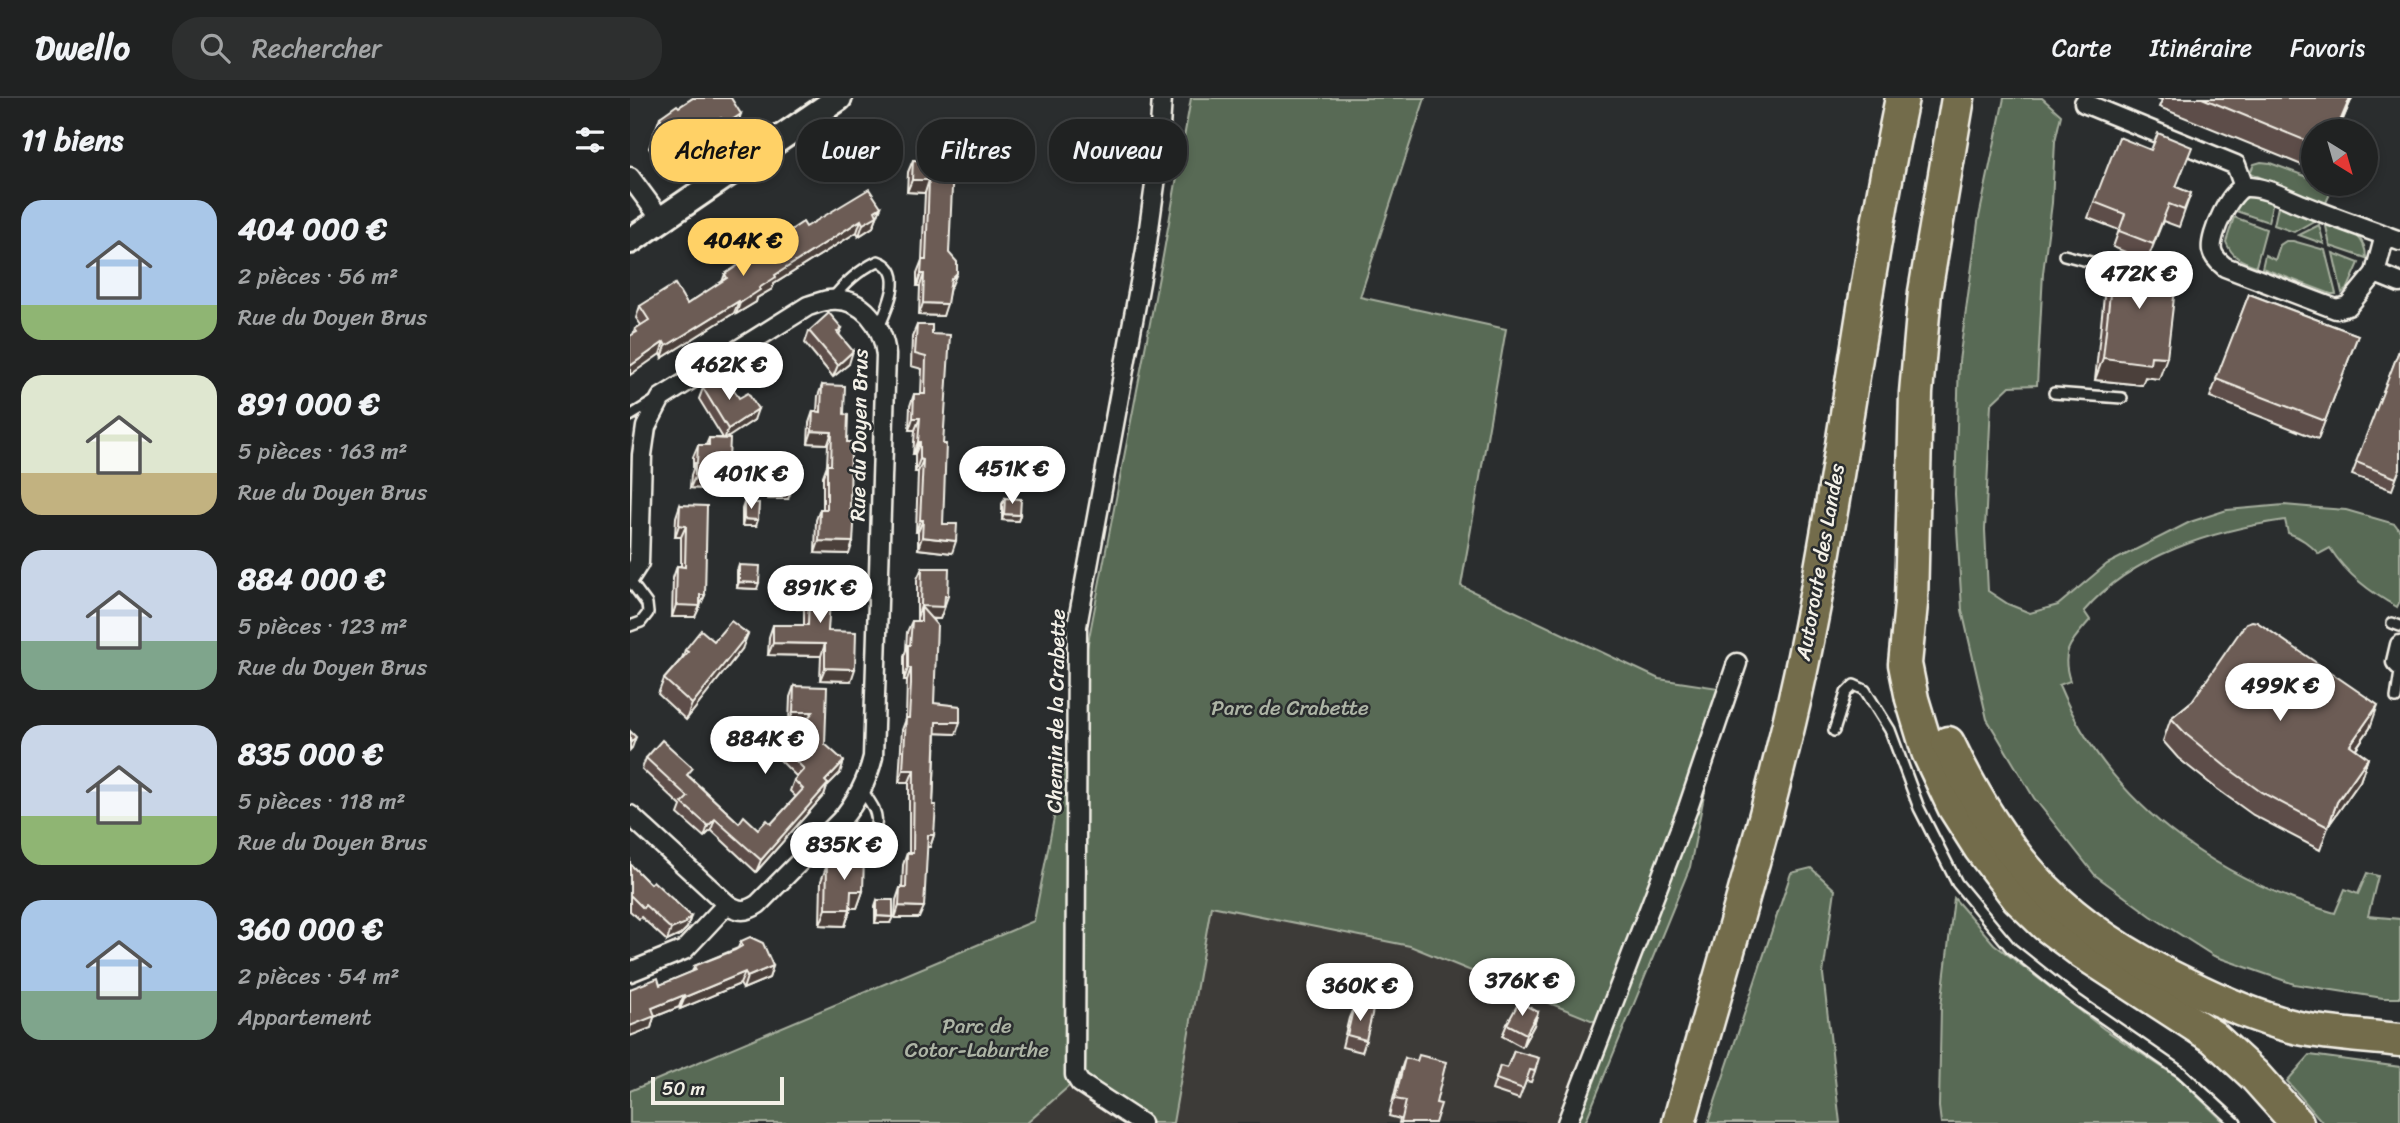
<!DOCTYPE html>
<html lang="fr">
<meta charset="utf-8">
<style>
body{margin:0;font-family:Sriracha,sans-serif;background:#2d2f2f;color:#f1f3f6;height:100vh;display:flex;flex-direction:column;font-size:26px;white-space:nowrap}
*{box-sizing:border-box;margin:0}
p{font-size:23px;color:#a2a4a5}
.icon{flex:none;width:38px;height:38px;fill:none;stroke:currentColor;stroke-width:2;stroke-linecap:round;stroke-linejoin:round}
.map{position:relative;flex:1;overflow:hidden}
.drawer{display:flex;flex-direction:column;background:#202222;width:630px}
.drawer>*{flex:none}
.guide{position:absolute;left:21px;top:21px;width:665px;height:63px;display:flex;gap:14px}
.needle{width:46px;rotate:143deg}
.controls{position:absolute;left:1671px;top:21px;display:grid;gap:14px}
.controls a{display:grid;place-items:center;width:77px;height:77px;border-radius:50%;background:#202222;box-shadow:0 4px 10px #0003,0 0 0 2px #3d3f40;font-size:35px}
.scale{position:absolute;left:21px;bottom:18px;width:133px;box-sizing:border-box;padding-left:7px;border:4px solid #f4f1e8;border-top:0;font-size:19px;line-height:24px;white-space:nowrap;color:#f4f1e8;-webkit-text-stroke:5px #2a2d2e;paint-order:stroke}
.price{position:absolute;translate:-50% -60px;padding:0 16px;border-radius:24px;background:#fff;color:#222;font-size:23px;line-height:46px;filter:drop-shadow(0 2px 4px #0008)}
.price::after{content:'';position:absolute;left:50%;top:42px;width:21px;height:16px;margin-left:-10px;background:inherit;clip-path:polygon(0 0,100% 0,50% 100%)}
.price.on{background:#ffd166;color:#111}
ul{padding:0;list-style:none}
li{display:flex;align-items:center;gap:21px;height:175px;padding:0 21px}
li span{display:grid;place-items:center;flex:none;width:196px;height:140px;border-radius:21px;color:#555}
li>.icon{margin-inline-start:auto}
span .icon{width:84px;height:84px;fill:#fffc;stroke-width:1}
li b{font-size:30px}
h2{display:flex;justify-content:space-between;align-items:center;height:84px;padding:0 21px;font-size:30px}
.pill{padding:0 24px;border-radius:28px;background:#202222;box-shadow:0 4px 10px #0003,0 0 0 2px #3d3f40;font-size:24px;line-height:63px}
.pill.on{background:#ffd166;color:#111}
header{display:flex;align-items:center;gap:42px;box-sizing:border-box;height:98px;padding:0 35px;background:#202222;border-bottom:2px solid #3d3f40}
header strong{font-size:33px}
nav{display:flex;gap:38px;margin-inline-start:auto;font-size:24px}
.search{width:490px;height:63px;background:#2d2f2f;display:flex;align-items:center;gap:18px;box-sizing:border-box;padding:0 24px;border-radius:28px;color:#a2a4a5;font-size:26px}
main{display:flex;flex:1;min-height:0}
.map>svg:first-child{display:block}
.built{fill:#3e3b39}
.green{fill:#586b55;stroke:#a6ae9e;stroke-width:2}
.lines{fill:none;stroke-linecap:round;stroke-linejoin:round}
.lane-casing{stroke:#f4f1e8;stroke-width:14}
.street-casing{stroke:#f4f1e8;stroke-width:23}
.secondary-casing{stroke:#f4f1e8;stroke-width:30}
.highway-casing{stroke:#f4f1e8;stroke-width:37}
.lane{stroke:#2a2d2e;stroke-width:9}
.street{stroke:#2a2d2e;stroke-width:18}
.secondary{stroke:#2a2d2e;stroke-width:24}
.highway{stroke:#736c4b;stroke-width:32}
.wall{fill:#5d4e48;stroke:#f4f1e8;stroke-width:2}
.shaded-wall{fill:#4c403b;stroke:#f4f1e8;stroke-width:2}
.building{fill:#6c5b54;stroke:#f4f1e8;stroke-width:2}
.labels{text-anchor:middle;stroke-width:5;stroke-linejoin:round;paint-order:stroke}
.street-label{font-size:21px;fill:#f4f1e8;stroke:#2a2d2e}
.park-label{font-size:21px;fill:#aeb5a6;stroke:#2a2d2e}
</style>
<header>
<strong>Dwello</strong>
<div class="search"><svg class="icon" aria-label="search" viewBox="0 0 24 24"><circle cx="10" cy="10" r="6"/><path d="M15 15l6 6"/></svg>Rechercher</div>
<nav><a>Carte</a><a>Itinéraire</a><a>Favoris</a></nav>
</header>
<main>
<section class="drawer">
<h2>11 biens<svg class="icon" aria-label="filters" viewBox="0 0 24 24"><path d="M4 7h16M4 17h16"/><circle cx="9" cy="7" r="2"/><circle cx="15" cy="17" r="2"/></svg></h2>
<ul>
<li><span style="background:linear-gradient(#a9c7e8 75%,#8fb573 0)"><svg class="icon" aria-label="home" viewBox="0 0 24 24"><path d="M3 11l9-7 9 7M6 9v11h12V9"/></svg></span><div><b>404 000 €</b><p>2 pièces · 56 m²</p><p>Rue du Doyen Brus</p></div></li>
<li><span style="background:linear-gradient(#dfe7d0 70%,#c2b280 0)"><svg class="icon" aria-label="home" viewBox="0 0 24 24"><path d="M3 11l9-7 9 7M6 9v11h12V9"/></svg></span><div><b>891 000 €</b><p>5 pièces · 163 m²</p><p>Rue du Doyen Brus</p></div></li>
<li><span style="background:linear-gradient(#c9d6e8 65%,#7fa58c 0)"><svg class="icon" aria-label="home" viewBox="0 0 24 24"><path d="M3 11l9-7 9 7M6 9v11h12V9"/></svg></span><div><b>884 000 €</b><p>5 pièces · 123 m²</p><p>Rue du Doyen Brus</p></div></li>
<li><span style="background:linear-gradient(#c9d6e8 65%,#8fb573 0)"><svg class="icon" aria-label="home" viewBox="0 0 24 24"><path d="M3 11l9-7 9 7M6 9v11h12V9"/></svg></span><div><b>835 000 €</b><p>5 pièces · 118 m²</p><p>Rue du Doyen Brus</p></div></li>
<li><span style="background:linear-gradient(#a9c7e8 65%,#7fa58c 0)"><svg class="icon" aria-label="home" viewBox="0 0 24 24"><path d="M3 11l9-7 9 7M6 9v11h12V9"/></svg></span><div><b>360 000 €</b><p>2 pièces · 54 m²</p><p>Appartement</p></div></li>
</ul>
</section>
<div class="map">
<svg width="1770" height="1025" viewBox="0 0 1770 1025">
<rect width="100%" height="100%" fill="#2a2d2e"/>
<filter id="ink" filterUnits="userSpaceOnUse"><feTurbulence type="fractalNoise" baseFrequency=".0143" numOctaves="2"/><feDisplacementMap in="SourceGraphic" scale="14" xChannelSelector="R" yChannelSelector="G"/><feConvolveMatrix kernelMatrix="1 2 1 2 8 2 1 2 1" color-interpolation-filters="sRGB"/></filter>
<g filter="url(#ink)">
<g class="built">
<path d="M580,808L780,848L966,924L928,1025H543Z"/>
<path d="M446,982L511,1025H397Z"/>
</g>
<g class="green">
<path d="M561,0H795L730,199L876,231L831,488L1029,581L1095,591L1060,769L955,1025H928L966,924L780,848L581,808L543,1025H511L446,982L397,1025H0V993L404,823L533,158Z"/>
<path d="M1374,0H1412L1431,17L1425,43L1422,105L1413,175L1407,287L1380,288L1361,306L1355,432L1358,493L1378,506L1400,515L1428,507L1477,466L1560,424L1597,412L1654,407L1689,410L1716,412L1765,426L1770,433V503L1767,509C1740,494 1717,477 1700,450L1689,456C1679,446 1671,439 1658,435L1655,422C1584,432 1502,457 1454,513L1460,522C1441,544 1430,553 1440,583L1429,587C1479,706 1584,780 1705,815L1715,791L1728,796L1737,775L1748,778L1738,818L1770,821V900H1753L1664,886L1584,858L1521,818L1465,777L1404,700L1357,621L1332,512L1325,396L1329,263L1348,124Z"/>
<path d="M1631,64L1640,65L1683,81L1684,86L1703,89L1695,107L1620,75L1624,66Z"/>
<path d="M1624,97L1643,103L1638,124L1603,112L1611,101Z"/>
<path d="M1649,104L1689,120L1664,134L1644,127Z"/>
<path d="M1604,119L1636,131L1626,168C1611,163 1602,159 1596,144Z"/>
<path d="M1695,123C1715,131 1736,134 1736,160L1700,148Z"/>
<path d="M1689,127L1694,146L1669,137Z"/>
<path d="M1656,143H1663L1695,152L1706,196H1701L1632,170L1635,157L1645,162L1650,147Z"/>
<path d="M1703,155L1729,165L1718,190L1712,195Z"/>
<path d="M1181,770L1205,792L1193,876L1210,1025H1078L1161,775Z"/>
<path d="M1324,800L1364,846L1474,931L1550,981L1595,1025H1311L1309,1009L1311,908Z"/>
<path d="M1680,957L1770,969V1025H1693L1657,983Z"/>
</g>
<g class="lines">
<defs>
<g id="lane">
<path d="M1434,157L1484,170"/>
<path d="M202,201C216,184 228,173 248,163C277,173 257,209 249,230"/>
<path d="M1424,295L1492,300"/>
<path d="M0,318L26,302"/>
<path d="M0,483L17,506L18,515L11,524L0,528"/>
<path d="M1762,525L1770,528"/>
<path d="M1766,600L1770,574"/>
<path d="M1204,633L1216,595L1224,587L1235,592L1260,632L1289,710L1327,785L1381,850L1444,900L1551,974L1606,1025"/>
<path d="M205,728C222,737 256,743 244,711C241,705 236,698 232,692"/>
</g>
<g id="street">
<path d="M1454,5L1606,67L1614,89"/>
<path d="M0,79L31,121"/>
<path d="M1770,143C1738,131 1705,120 1673,107C1657,101 1634,88 1616,89C1601,90 1579,138 1582,152C1583,159 1590,165 1595,169L1706,211L1718,208L1745,175L1770,185"/>
<path d="M1745,175L1755,137"/>
<path d="M0,479L9,465L12,357L16,329L31,300L178,208C185,206 192,203 199,202C233,198 253,228 256,257L243,659C237,684 227,703 211,722L128,806C116,814 109,814 97,806L0,717"/>
<path d="M1770,547L1766,564L1770,568"/>
<path d="M0,874L54,852L97,806"/>
<path d="M511,1025L450,985L445,977L447,528L516,152L527,72L532,0"/>
<path d="M937,1025L1058,710L1107,565"/>
</g>
<path id="secondary" d="M0,143L209,0"/>
<g id="highway">
<path d="M1328,0L1295,194L1286,295L1281,506L1275,566L1282,601L1298,654L1324,709L1350,750L1388,800L1416,827L1452,854L1583,939L1624,977L1667,1025"/>
<path d="M1318,645C1375,765 1435,829 1555,886C1591,904 1630,921 1669,930C1702,937 1737,938 1770,942"/>
<path d="M1049,1025C1090,876 1137,728 1170,577C1211,386 1232,191 1272,0"/>
</g>
</defs>
<use href="#lane" class="lane-casing"/>
<use href="#street" class="street-casing"/>
<use href="#secondary" class="secondary-casing"/>
<use href="#highway" class="highway-casing"/>
<use href="#lane" class="lane"/>
<use href="#street" class="street"/>
<use href="#secondary" class="secondary"/>
<use href="#highway" class="highway"/>
</g>
<g class="wall">
<path d="M63,0L106,31L91,41L86,35L33,71L19,50L30,19L49,9Z"/>
<path d="M1527,0H1722L1708,33H1684V72L1529,9L1532,2Z"/>
<path d="M308,46L322,187L320,190L313,218L289,217L290,188H287V175L292,162L295,95L277,94L278,74L283,62L303,63L304,58Z"/>
<path d="M1521,52L1546,89L1561,95L1549,129L1533,123L1517,163L1483,149L1489,132L1458,120L1464,104Z"/>
<path d="M251,109L243,129L229,138L227,134L144,186L142,191L127,200L126,204L106,216L104,215L32,260L30,256L3,237L5,231L11,227L6,220L10,208L57,206L92,184L95,176L176,129Z"/>
<path d="M1484,159L1530,172L1529,281L1515,279L1512,287L1465,282L1476,180Z"/>
<path d="M1619,196L1728,237L1688,341L1580,299Z"/>
<path d="M287,227L302,236L313,346V426L322,455L288,451V434H286L288,374H285V356H283L285,332H279L280,308L284,296H291L292,271L281,268L282,239Z"/>
<path d="M212,230L209,237L219,266L203,279L175,245L179,233Z"/>
<path d="M1770,250V370L1762,392L1722,377Z"/>
<path d="M192,287L214,316L217,344L219,456L185,455L186,422L190,411H193V378L197,367L198,346L178,345L179,325L183,313H187L188,298Z"/>
<path d="M73,290L124,322L95,340L98,380L94,392L60,390L61,377L63,371V359L68,347H76L79,340H93L69,301Z"/>
<path d="M142,364L158,401H138V375Z"/>
<path d="M375,400L390,417L388,423L372,422V406Z"/>
<path d="M114,405L126,428H112V411Z"/>
<path d="M50,407L75,497L65,519H42L43,480L47,468H51V439H45L46,419Z"/>
<path d="M109,467L127,491L107,490V473Z"/>
<path d="M292,470L315,508L310,521H301L304,605L326,636L306,635L303,707L304,737L300,749H297L289,820H265L266,802L270,790H272L273,767L277,755H279V684H269L272,632L276,621L277,582H274V558L276,552L277,534L282,523H287V481Z"/>
<path d="M176,472L198,533L221,583L190,582L191,558L138,557L139,539L143,527H174V511H167L168,493Z"/>
<path d="M84,543L112,551L56,622L28,596L34,581L52,560L55,552Z"/>
<path d="M164,588L210,675L197,688L194,697L126,774L81,732L74,739L48,716L51,708L12,671L16,660L60,679L109,725L128,731L141,726L166,699L160,693L164,682L167,679L149,661L153,650L174,625H159L160,599Z"/>
<path d="M1562,603L1740,630L1726,651L1738,660L1730,683L1699,727L1690,752L1623,717L1587,691L1548,660L1533,643L1541,620Z"/>
<path d="M208,758L233,793L227,810H221L215,828L190,827L191,783L197,767L204,768Z"/>
<path d="M0,760V766L20,786L61,818L57,830L50,837L37,843L11,819L9,821L0,813Z"/>
<path d="M247,802L260,825H245V808Z"/>
<path d="M111,843L143,868L139,880L113,891L110,886L50,911L49,909L24,919L21,930L30,887L62,874L64,868L108,850Z"/>
<path d="M724,908L736,942L732,954L712,949L719,920Z"/>
<path d="M908,914L904,927L892,949L872,938L877,926Z"/>
<path d="M884,953L905,973L901,984L896,983L889,1001L862,992L870,968L877,970Z"/>
<path d="M775,960L806,1005L805,1025H769L770,1021L759,1018L769,977Z"/>
</g>
<g class="shaded-wall">
<path d="M1720,0H1722L1708,33H1706Z"/>
<path d="M111,16L106,31L91,41L96,26Z"/>
<path d="M91,20L86,35L33,71L38,56Z"/>
<path d="M282,82H299L295,95L277,94Z"/>
<path d="M251,109L243,129L229,138L233,126L245,113Z"/>
<path d="M231,122L227,134L144,186L142,191L127,200L126,204L106,216L110,205L145,177Z"/>
<path d="M327,175L322,187L316,193L321,181Z"/>
<path d="M291,176H294L290,188H287Z"/>
<path d="M109,203L104,215L32,260L36,248Z"/>
<path d="M293,205L317,206L313,218L289,217Z"/>
<path d="M34,244L30,256L0,277V268Z"/>
<path d="M223,253L219,266L203,279L208,267Z"/>
<path d="M1521,258L1537,259L1529,281L1515,279L1512,287L1465,282L1473,260Z"/>
<path d="M128,311L124,322L94,342L98,331Z"/>
<path d="M283,320H290L285,332H279Z"/>
<path d="M182,333L202,334L198,346L178,345Z"/>
<path d="M288,344H290L285,356H283Z"/>
<path d="M290,361L293,362L288,374H285Z"/>
<path d="M65,379L98,380L94,392L60,390Z"/>
<path d="M141,391H162L158,401H138Z"/>
<path d="M374,416L390,417L388,423L372,422Z"/>
<path d="M114,421L128,422L126,428H112Z"/>
<path d="M290,422H293L288,434H286Z"/>
<path d="M49,427L56,428L51,439H45Z"/>
<path d="M292,439L326,443L322,455L288,451Z"/>
<path d="M189,443L223,444L219,456L185,455Z"/>
<path d="M109,484L129,485L127,491L107,490Z"/>
<path d="M70,497H75L65,519H42L46,507Z"/>
<path d="M315,498H318L310,521L291,520V509L287,520L291,508Z"/>
<path d="M172,499H179L174,511H167Z"/>
<path d="M118,536L112,551L56,622L62,606Z"/>
<path d="M143,545L195,546L191,558L138,557Z"/>
<path d="M195,570L225,571L221,583L190,582Z"/>
<path d="M278,570H281L277,582H274Z"/>
<path d="M1748,607L1740,630L1712,670L1720,647Z"/>
<path d="M163,614H183L179,626L159,625Z"/>
<path d="M306,624H330L326,636L302,635Z"/>
<path d="M6,639L2,650L0,652V645Z"/>
<path d="M1738,660L1730,683L1699,727L1707,704Z"/>
<path d="M214,663L210,675L197,688L194,697L126,774L131,762L195,683Z"/>
<path d="M273,672H284L279,684H269Z"/>
<path d="M85,721L81,732L74,739L78,728Z"/>
<path d="M298,737H304L300,749H294Z"/>
<path d="M221,793H233L227,810H215Z"/>
<path d="M269,808L294,809L289,820H265Z"/>
<path d="M196,811H220L215,828L190,827Z"/>
<path d="M61,818L57,830L50,837L37,843L41,831Z"/>
<path d="M247,818L263,819L260,825H245Z"/>
<path d="M143,868L139,880L113,891L117,879Z"/>
<path d="M115,874L110,886L50,911L55,899Z"/>
<path d="M54,897L49,909L24,919L21,930L0,938V928L22,910Z"/>
<path d="M908,914L904,927L892,949L896,936Z"/>
</g>
<g class="building">
<path d="M63,0H101L111,16L96,26L91,20L38,56L24,35L35,28L30,19L47,7L49,9Z"/>
<path d="M1572,0H1720L1706,33H1684V46Z"/>
<path d="M1528,35L1562,49L1546,89L1561,95L1554,112L1539,106L1523,146L1489,133L1495,116L1464,104L1489,39L1521,52Z"/>
<path d="M308,46L324,47L319,155L327,164V175L321,181L317,206L293,205L294,176H291L292,162H296L299,82H282L283,62L307,63Z"/>
<path d="M239,91L251,109L245,113L247,118L233,126L231,122L145,177L146,179L129,190L130,192L110,205L109,203L36,248L34,244L0,268V238L7,234L5,231L19,222L10,208L45,186L57,206L97,180L95,176L173,124L176,129Z"/>
<path d="M1484,159L1531,164L1530,172L1547,174L1537,259L1521,258L1520,266L1473,260Z"/>
<path d="M1619,196L1728,237L1695,323L1586,281Z"/>
<path d="M199,215L212,230L207,234L223,253L208,267L179,233Z"/>
<path d="M287,227H302V236L320,237L313,346H316L313,426H327L326,443L292,439L293,422H290L293,362L290,361V344H288L290,320H283L284,296H295L296,259L285,256Z"/>
<path d="M1770,250V370L1766,380L1726,364Z"/>
<path d="M95,277L109,300L118,295L128,311L98,331L73,290Z"/>
<path d="M192,287L215,288L214,316L218,317L217,344H221L220,411H225L223,444L189,443L190,411H197V367H201L202,334L182,333L183,313L191,314Z"/>
<path d="M79,340L100,341L98,380L65,379V365H67L68,347H79Z"/>
<path d="M142,364H162V391H141Z"/>
<path d="M375,400L391,401L390,417L374,416Z"/>
<path d="M114,405H129L128,422L114,421Z"/>
<path d="M50,407L77,408L75,497H70V508L46,507L47,468L55,469L56,428L49,427Z"/>
<path d="M109,467L130,468L129,485L109,484Z"/>
<path d="M292,470H319L318,498H315L314,509L291,508Z"/>
<path d="M176,472L202,473L198,533L226,534L225,571L195,570V546L143,545V527H178L179,499H172L173,481H176Z"/>
<path d="M291,509L307,527L304,605L330,608V624H306L303,707H306L304,737H298L294,809L269,808L270,790H276L277,755H283L284,672H273L276,620H279L281,586V570H278V547H280L282,523H291Z"/>
<path d="M101,523L118,536L62,606L34,581L58,554L55,552L71,532L84,543Z"/>
<path d="M1622,523L1627,524L1748,607L1720,647L1738,660L1707,704L1698,729L1631,694L1595,668L1557,637L1541,620L1562,603L1616,525Z"/>
<path d="M164,588L197,589L195,646L214,663L195,683L198,686L131,762L85,721L78,728L52,705L58,699L16,660L32,642L63,670L57,677L109,725L114,718L128,731L137,722L141,726L173,691L164,682L174,671L153,650L183,614H163Z"/>
<path d="M0,633L6,639L0,645Z"/>
<path d="M208,758L234,759L233,793H221L220,811H196L197,767L207,768Z"/>
<path d="M0,766L20,786L23,783L61,818L54,826L41,831L15,807L13,810L0,797Z"/>
<path d="M247,802H263V819L247,818Z"/>
<path d="M120,839L133,845L143,868L117,879L115,874L55,899L54,897L22,910L25,918L0,928V891L28,880L30,887L66,872L64,868L105,852L112,848L111,843Z"/>
<path d="M889,904L908,914L896,936L877,926Z"/>
<path d="M724,908L743,912L736,942L717,937Z"/>
<path d="M884,953L909,960L905,973L900,972L893,991L866,981L870,968L877,970Z"/>
<path d="M789,957L816,964L806,1005L811,1006L805,1025H771L776,1003L765,1001L775,960L787,963Z"/>
</g>
</g>
<g class="labels">
<g class="street-label">
<text transform="translate(229 337) rotate(-89)" y="7">Rue du Doyen Brus</text>
<text transform="translate(1190 464) rotate(-80)" y="7">Autoroute des Landes</text>
<text transform="translate(426 613) rotate(-89)" y="7">Chemin de la Crabette</text>
</g>
<g class="park-label">
<text x="660" y="617">Parc de Crabette</text>
<text x="347" y="935">Parc de<tspan x="347" dy="24">Cotor-Laburthe</tspan></text>
</g>
</g>
</svg>
<div class="controls">
<a><svg class="needle" viewBox="-14 -14 28 28"><path d="M0-13l5 13h-10z" fill="#e53935"/><path d="M0 13l5-13h-10z" fill="#a2a4a5"/></svg></a>
</div>
<div class="scale">50 m</div>
<b class="price on" style="left:113px;top:180px">404K €</b>
<b class="price" style="left:1509px;top:213px">472K €</b>
<b class="price" style="left:99px;top:304px">462K €</b>
<b class="price" style="left:382px;top:408px">451K €</b>
<b class="price" style="left:121px;top:413px">401K €</b>
<b class="price" style="left:190px;top:527px">891K €</b>
<b class="price" style="left:1650px;top:625px">499K €</b>
<b class="price" style="left:135px;top:678px">884K €</b>
<b class="price" style="left:214px;top:784px">835K €</b>
<b class="price" style="left:892px;top:920px">376K €</b>
<b class="price" style="left:730px;top:925px">360K €</b>
<div class="guide">
<a class="pill on">Acheter</a>
<a class="pill">Louer</a>
<a class="pill">Filtres</a>
<a class="pill">Nouveau</a>
</div>
</div>
</main>
